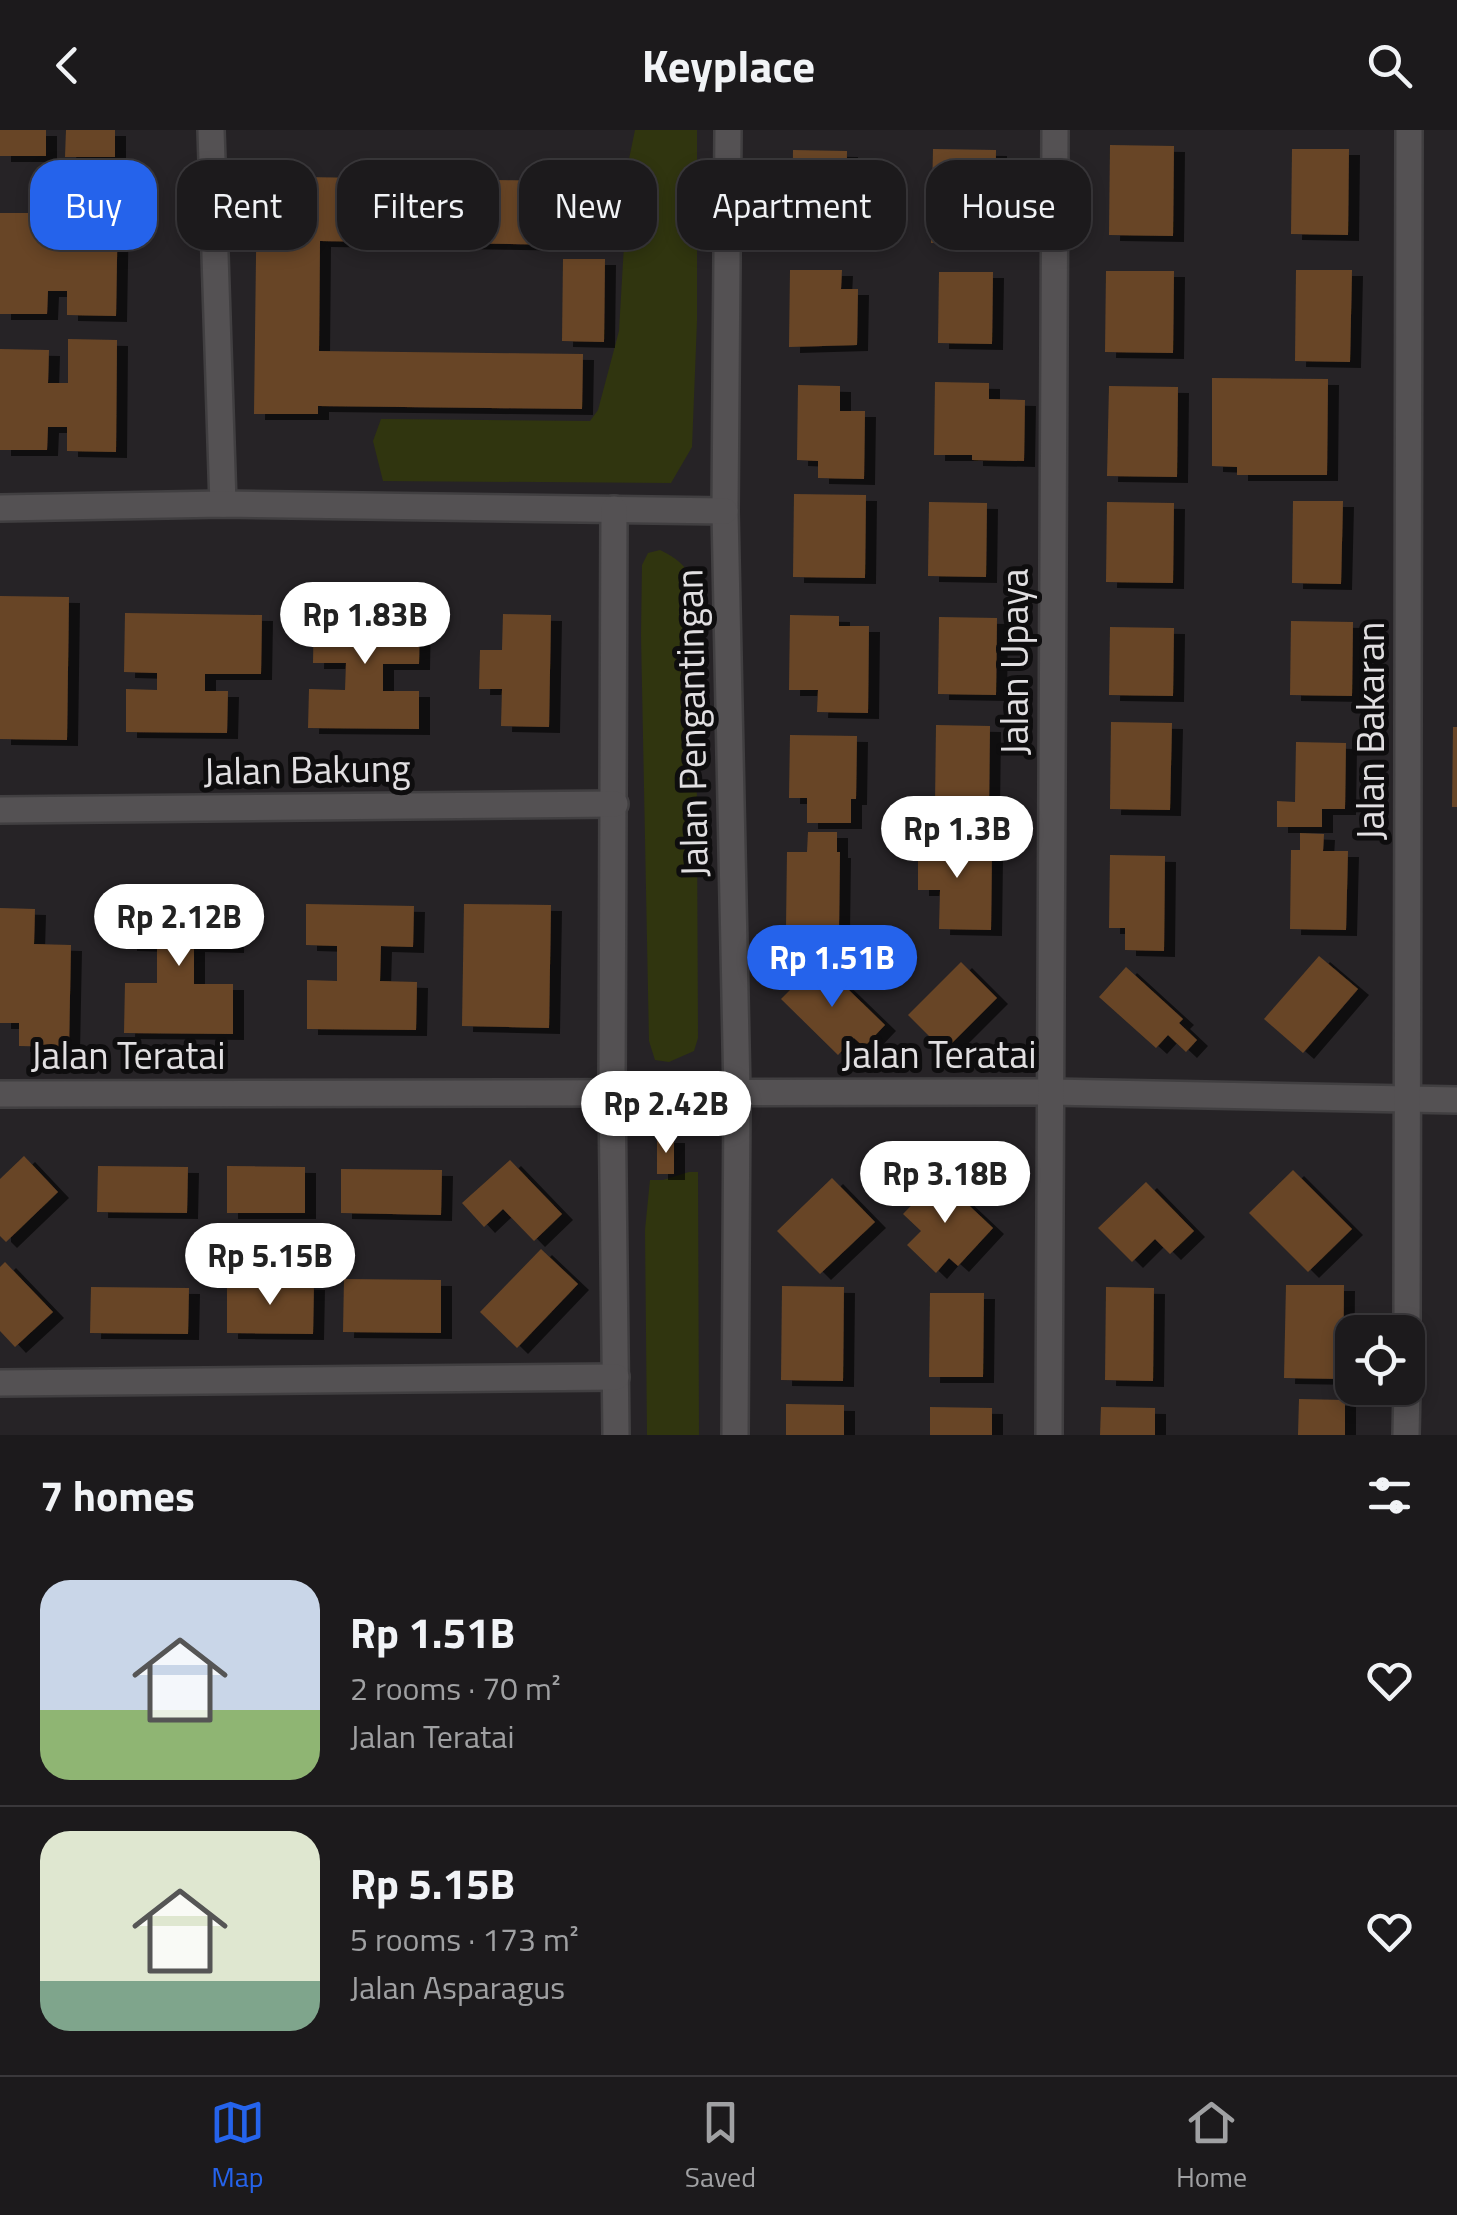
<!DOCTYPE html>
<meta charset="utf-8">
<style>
body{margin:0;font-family:"Titillium Web",sans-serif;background:#292729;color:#f1f3f6;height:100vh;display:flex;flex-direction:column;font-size:38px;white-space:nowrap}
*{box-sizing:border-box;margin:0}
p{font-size:32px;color:#a0a1a3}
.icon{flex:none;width:55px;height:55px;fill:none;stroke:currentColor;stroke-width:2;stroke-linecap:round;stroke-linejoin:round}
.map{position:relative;height:1305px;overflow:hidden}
.side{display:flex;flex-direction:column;background:#1c1a1c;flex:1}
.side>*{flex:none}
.guide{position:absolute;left:30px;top:30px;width:1398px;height:90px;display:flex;gap:20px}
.tools{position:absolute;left:1335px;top:1185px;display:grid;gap:20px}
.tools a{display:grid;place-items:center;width:90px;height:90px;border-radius:20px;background:#1c1a1c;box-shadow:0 5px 15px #0003,0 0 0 2px #3a383b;font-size:50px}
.price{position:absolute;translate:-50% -85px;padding:0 22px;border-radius:35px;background:#fff;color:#222;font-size:32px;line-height:65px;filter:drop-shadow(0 2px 5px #0008)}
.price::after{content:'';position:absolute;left:50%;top:60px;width:30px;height:22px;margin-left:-15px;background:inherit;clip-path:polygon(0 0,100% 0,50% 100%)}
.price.selected{background:#2563eb;color:#fff}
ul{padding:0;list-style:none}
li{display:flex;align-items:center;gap:30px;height:250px;padding:0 40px}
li+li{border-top:2px solid #3a383b}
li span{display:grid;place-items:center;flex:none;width:280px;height:200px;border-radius:30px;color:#555}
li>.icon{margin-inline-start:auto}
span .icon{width:120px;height:120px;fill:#fffc;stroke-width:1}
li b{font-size:42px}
h2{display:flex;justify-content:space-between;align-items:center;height:120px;padding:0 40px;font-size:42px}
.chip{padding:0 35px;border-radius:30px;background:#1c1a1c;box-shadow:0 5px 15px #0003,0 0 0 2px #3a383b;font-size:35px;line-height:90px}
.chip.selected{background:#2563eb;color:#fff}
header{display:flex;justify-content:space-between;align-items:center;height:130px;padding:0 40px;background:#1c1a1c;font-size:45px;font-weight:700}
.dock{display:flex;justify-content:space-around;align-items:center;height:140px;border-top:2px solid #3a383b;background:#1c1a1c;font-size:28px;color:#a0a1a3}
.dock a{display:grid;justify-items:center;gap:5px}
.dock .selected{color:#2563eb}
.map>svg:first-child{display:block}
.green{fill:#30350f}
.building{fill:#684526;filter:url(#shadow)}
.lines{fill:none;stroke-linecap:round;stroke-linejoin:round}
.minor-casing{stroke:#413f41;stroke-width:30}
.minor{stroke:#545153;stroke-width:25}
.labels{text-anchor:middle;stroke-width:10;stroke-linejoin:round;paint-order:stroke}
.street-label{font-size:38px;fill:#e1dfe1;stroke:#0e0d0e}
</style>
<header><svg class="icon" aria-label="back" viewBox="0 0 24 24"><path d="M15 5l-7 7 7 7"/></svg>Keyplace<svg class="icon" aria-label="search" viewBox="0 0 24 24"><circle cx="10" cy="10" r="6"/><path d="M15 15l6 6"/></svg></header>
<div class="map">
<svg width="1457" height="1305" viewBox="0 0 1457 1305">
<defs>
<filter id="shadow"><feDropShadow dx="11" dy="6" stdDeviation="0" flood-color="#0009"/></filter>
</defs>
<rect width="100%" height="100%" fill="#262326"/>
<g class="green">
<path d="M635,0H697V191L692,317L671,353L383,351L373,311L381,289L590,291L598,280L619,201L629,29Z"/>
<path d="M660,420C694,437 691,447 696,483L698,908L694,921L669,932L655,930L649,911L641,505L642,435L648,423Z"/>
<path d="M689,1042H698L699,1305H647L645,1100L650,1050H663Z"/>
</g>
<g class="building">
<rect x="0" y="0" width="46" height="26"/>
<path d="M66,0H115V27H65Z"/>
<path d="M1110,15L1174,16L1173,106L1109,105Z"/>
<path d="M933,19L996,20L995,114L931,113Z"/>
<path d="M1292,19H1349L1348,105L1291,104Z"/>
<path d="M793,20L847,21L846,97L792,96Z"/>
<path d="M303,47L567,51V115L320,111L319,221L583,224L582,279L318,276V284H254L257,49L303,50Z"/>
<path d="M68,72L118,73L116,186L67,185V161H48L47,184H0V83H49L48,117H68Z"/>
<path d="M563,129H605L604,212L562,211Z"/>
<path d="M790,140H842L841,159H858L857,215L789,217Z"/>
<path d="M1296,140H1352L1350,232L1295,231Z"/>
<path d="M1106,141H1174L1173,223L1105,222Z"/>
<path d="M939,142H993L992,214L938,213Z"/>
<path d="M68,209L117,210L116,322L67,321V297H48L47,320H0V219L49,220L48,253H68Z"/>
<path d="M1212,248L1328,249L1327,345H1237V337L1212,336Z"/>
<path d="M935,252L989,253V269L1025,270L1024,331L972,330V325H934Z"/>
<path d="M798,255L840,256V281H865L864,349L818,348V331L797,330Z"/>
<path d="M1109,256L1178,257L1177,347L1107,346Z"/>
<path d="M794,364L866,365L865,448L793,447Z"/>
<path d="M1293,371H1343L1341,454L1292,453Z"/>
<path d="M929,372L987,373L986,447L928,446Z"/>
<path d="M1107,372L1174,373L1173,453L1106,452Z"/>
<path d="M0,466L69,467L67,610L0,609Z"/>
<path d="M314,477L420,479L419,534H383V561H419V599L308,598L309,559L345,560L346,533H313Z"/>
<path d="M125,483L262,485L261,544H205V561H228L227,603L126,602V559L157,560V543L124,542Z"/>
<path d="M503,484L551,485L549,597L501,596L502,559H479L480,520H502Z"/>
<path d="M790,485L839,486V496H869L868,583L817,582L818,560H789Z"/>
<path d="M939,487L997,488L996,565L938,564Z"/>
<path d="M1291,491L1353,492L1352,566L1290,565Z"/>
<path d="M1110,497L1174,498L1173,566L1109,565Z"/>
<path d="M1111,592L1172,593L1170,680L1110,679Z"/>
<path d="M936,595L990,596L989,677L935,676Z"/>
<path d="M1453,597H1457V677H1452Z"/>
<path d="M790,605L857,606L856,669H851V693H807V668H789Z"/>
<path d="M1296,612L1346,613L1345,679H1322V697H1277V671L1295,672Z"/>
<path d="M808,702H837V722H840L839,799L786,798L787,722H807Z"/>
<path d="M1300,703L1324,704L1323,721H1348L1346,800L1290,799L1291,720H1300Z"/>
<path d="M918,705L971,706V722H992L991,800L939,799L940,760H918Z"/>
<path d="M1110,725L1165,726L1164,821L1125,820V798H1109Z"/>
<path d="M126,772L234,773L233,817L194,816V854H233V904L124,903L125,853H157V816L126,815Z"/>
<path d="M306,774L414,776L413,817L381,816L380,851L417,852L416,900L307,899V850L337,851V816L306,815Z"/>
<path d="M464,774L551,775L549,898L462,896Z"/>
<path d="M0,778L35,779L34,814L71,815L69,917L19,916V893H0Z"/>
<path d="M1319,826L1358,859L1303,923L1264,889Z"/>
<path d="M819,831L885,895L864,917L854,908L838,925L781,869Z"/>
<path d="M961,832L997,868L944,921L908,885Z"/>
<path d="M1126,837L1183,889L1179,893L1197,910L1186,922L1168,905L1156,918L1099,867Z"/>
<rect x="657" y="1007" width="17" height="37"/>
<path d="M24,1026L58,1062L6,1112L0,1106V1049Z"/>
<path d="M510,1030L562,1084L534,1111L503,1079L484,1097L462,1073Z"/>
<path d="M98,1036L188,1037L187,1083L97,1082Z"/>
<path d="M227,1036L305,1037V1083H227Z"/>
<path d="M341,1039L442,1040L441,1085L341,1083Z"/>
<path d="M1293,1040L1352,1099L1308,1142L1249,1083Z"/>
<path d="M939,1047L993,1098L958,1136L949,1128L936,1143L907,1115L921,1101L903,1084Z"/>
<path d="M832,1048L875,1092L820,1144L777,1101Z"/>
<path d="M1146,1052L1194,1101L1170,1124L1155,1109L1132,1132L1098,1098Z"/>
<path d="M541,1119L578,1154L517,1218L480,1182Z"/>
<path d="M5,1132L53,1182L15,1217L0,1201V1137Z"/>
<path d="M344,1149L441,1150V1203L343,1202Z"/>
<path d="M227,1152L314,1154L313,1204L227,1203Z"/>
<path d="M1286,1155H1344L1343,1249L1284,1248Z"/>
<path d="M782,1156L844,1157L843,1251L781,1250Z"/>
<path d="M91,1157L189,1158L188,1204L90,1203Z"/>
<path d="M1106,1157L1154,1158L1153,1251L1105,1250Z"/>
<path d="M930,1163H984L983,1247H929Z"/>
<path d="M1299,1269L1345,1270V1305H1298Z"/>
<path d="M786,1274L844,1275V1305H786Z"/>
<path d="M930,1277L992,1278V1305H930Z"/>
<path d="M1101,1277L1155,1278V1305H1100Z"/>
</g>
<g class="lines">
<defs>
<g id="minor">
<path d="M211,0L223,374"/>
<path d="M728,0L725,381L737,963L735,1305"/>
<path d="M0,378L223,374L725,381"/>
<path d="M614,379L612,962L616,1305"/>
<path d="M0,680L615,674"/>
<path d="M0,964L1050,962L1457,970"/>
<path d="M1407,1202L1409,0"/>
<path d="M0,1253L616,1247"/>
<path d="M1049,1305L1055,0"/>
<path d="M1406,1305L1407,1258"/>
</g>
</defs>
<use href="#minor" class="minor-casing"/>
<use href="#minor" class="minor"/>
</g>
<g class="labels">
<g class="street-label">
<text transform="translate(1015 532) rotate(-90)" y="13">Jalan Upaya</text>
<text transform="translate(692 593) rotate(-91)" y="13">Jalan Pengantingan</text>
<text transform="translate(1371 601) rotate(-90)" y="13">Jalan Bakaran</text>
<text transform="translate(307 640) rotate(-1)" y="13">Jalan Bakung</text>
<text x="939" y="938">Jalan Teratai</text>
<text x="128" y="939">Jalan Teratai</text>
</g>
</g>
</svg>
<div class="tools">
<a><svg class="icon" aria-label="locate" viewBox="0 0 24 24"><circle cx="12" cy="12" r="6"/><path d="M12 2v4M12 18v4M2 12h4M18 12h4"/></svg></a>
</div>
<b class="price" style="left:365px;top:537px">Rp 1.83B</b>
<b class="price" style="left:957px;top:751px">Rp 1.3B</b>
<b class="price" style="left:179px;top:839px">Rp 2.12B</b>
<b class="price selected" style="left:832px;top:880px">Rp 1.51B</b>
<b class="price" style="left:666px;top:1026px">Rp 2.42B</b>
<b class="price" style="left:945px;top:1096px">Rp 3.18B</b>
<b class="price" style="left:270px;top:1178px">Rp 5.15B</b>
<div class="guide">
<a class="chip selected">Buy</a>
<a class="chip">Rent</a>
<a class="chip">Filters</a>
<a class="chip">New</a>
<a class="chip">Apartment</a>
<a class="chip">House</a>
</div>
</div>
<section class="side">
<h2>7 homes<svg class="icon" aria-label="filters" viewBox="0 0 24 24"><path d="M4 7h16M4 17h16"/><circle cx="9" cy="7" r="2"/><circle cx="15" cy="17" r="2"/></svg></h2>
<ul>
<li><span style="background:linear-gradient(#c9d6e8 65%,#8fb573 0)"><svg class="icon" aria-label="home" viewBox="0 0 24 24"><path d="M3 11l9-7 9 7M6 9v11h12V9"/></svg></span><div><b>Rp 1.51B</b><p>2 rooms · 70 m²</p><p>Jalan Teratai</p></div><svg class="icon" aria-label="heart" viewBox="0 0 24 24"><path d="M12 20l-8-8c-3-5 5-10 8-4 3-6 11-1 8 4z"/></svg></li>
<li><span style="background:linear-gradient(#dfe7d0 75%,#7fa58c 0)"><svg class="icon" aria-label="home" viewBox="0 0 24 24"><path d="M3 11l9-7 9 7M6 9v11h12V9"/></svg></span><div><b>Rp 5.15B</b><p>5 rooms · 173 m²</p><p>Jalan Asparagus</p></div><svg class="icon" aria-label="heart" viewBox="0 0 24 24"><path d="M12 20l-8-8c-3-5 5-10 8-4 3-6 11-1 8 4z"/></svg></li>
</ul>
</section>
<nav class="dock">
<a class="selected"><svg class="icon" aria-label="map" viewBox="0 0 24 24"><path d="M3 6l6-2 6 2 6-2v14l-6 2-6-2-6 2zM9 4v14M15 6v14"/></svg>Map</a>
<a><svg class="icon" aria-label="saved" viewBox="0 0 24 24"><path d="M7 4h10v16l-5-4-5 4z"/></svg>Saved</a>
<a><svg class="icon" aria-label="home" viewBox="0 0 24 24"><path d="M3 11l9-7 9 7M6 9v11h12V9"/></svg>Home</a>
</nav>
